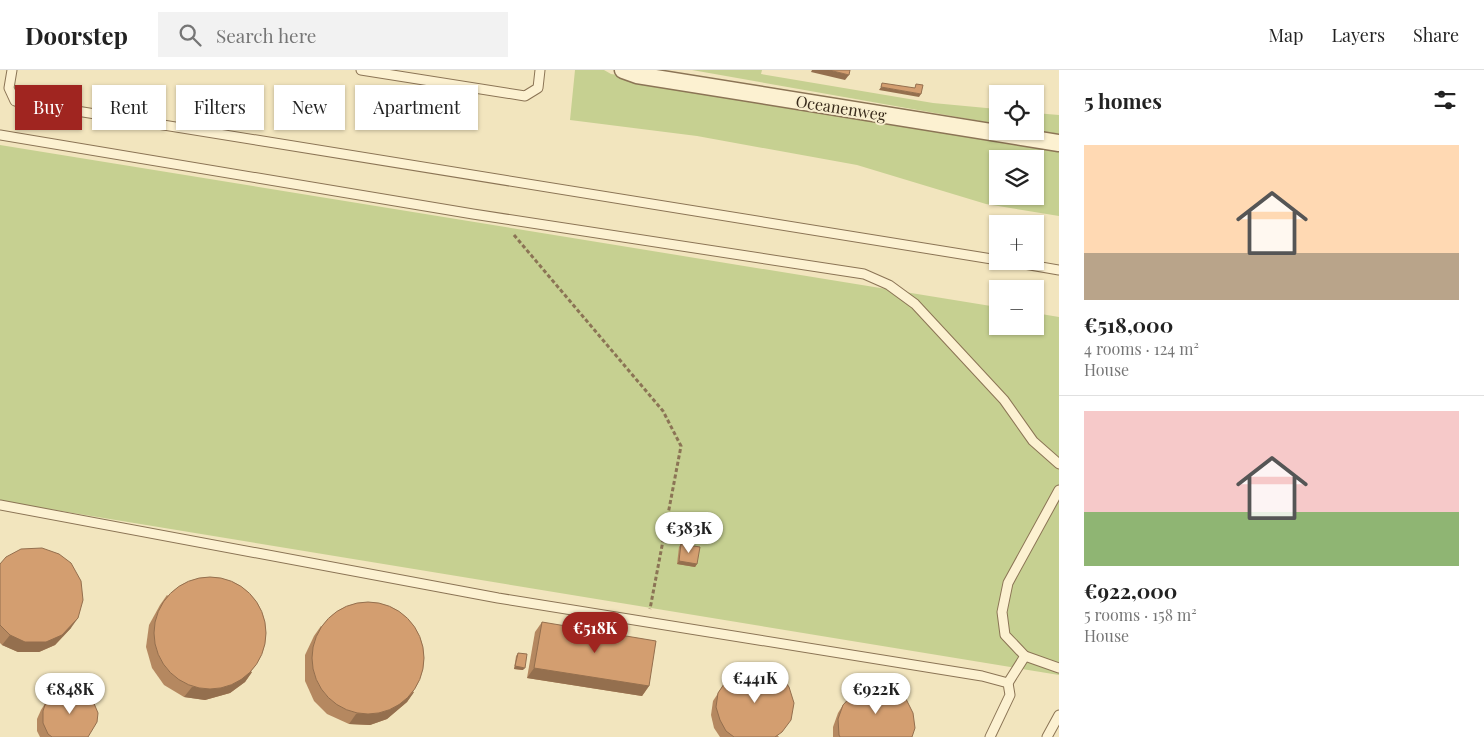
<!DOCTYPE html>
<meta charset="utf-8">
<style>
body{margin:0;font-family:"Playfair Display",serif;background:#f2f2f2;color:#222;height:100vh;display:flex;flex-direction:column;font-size:19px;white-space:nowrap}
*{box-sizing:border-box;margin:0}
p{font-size:16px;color:#767676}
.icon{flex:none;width:28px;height:28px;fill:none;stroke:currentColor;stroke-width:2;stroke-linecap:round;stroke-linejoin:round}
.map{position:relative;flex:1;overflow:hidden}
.details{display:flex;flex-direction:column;background:#fff;width:425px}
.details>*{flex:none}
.top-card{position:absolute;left:15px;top:15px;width:475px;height:45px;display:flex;gap:10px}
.fabs{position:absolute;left:989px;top:15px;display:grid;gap:10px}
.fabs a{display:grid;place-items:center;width:55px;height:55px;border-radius:0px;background:#fff;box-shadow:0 1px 4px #0004;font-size:25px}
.price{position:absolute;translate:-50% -42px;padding:0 11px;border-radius:18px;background:#fff;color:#222;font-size:16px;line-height:32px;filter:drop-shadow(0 1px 2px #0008)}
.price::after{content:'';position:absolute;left:50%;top:30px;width:15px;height:11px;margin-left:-8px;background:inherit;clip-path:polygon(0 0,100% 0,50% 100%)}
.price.current{background:#a02520;color:#fff}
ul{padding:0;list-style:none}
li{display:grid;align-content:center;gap:10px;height:265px;padding:0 25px}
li+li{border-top:1px solid #e0e0e0}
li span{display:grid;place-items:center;height:155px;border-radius:0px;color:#555}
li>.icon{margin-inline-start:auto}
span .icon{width:90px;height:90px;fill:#fffc;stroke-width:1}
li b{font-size:21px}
h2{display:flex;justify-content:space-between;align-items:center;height:60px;padding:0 25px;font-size:21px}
.tag{padding:0 18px;border-radius:0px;background:#fff;box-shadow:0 1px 4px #0004;font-size:18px;line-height:45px}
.tag.current{background:#a02520;color:#fff}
header{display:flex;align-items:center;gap:30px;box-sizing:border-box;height:70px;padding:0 25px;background:#fff;border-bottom:1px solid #e0e0e0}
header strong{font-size:24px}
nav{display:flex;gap:28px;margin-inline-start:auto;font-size:18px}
.search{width:350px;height:45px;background:#f2f2f2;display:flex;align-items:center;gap:12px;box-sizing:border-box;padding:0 18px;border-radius:0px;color:#767676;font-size:19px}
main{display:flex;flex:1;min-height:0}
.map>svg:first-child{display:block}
.green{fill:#c6d091;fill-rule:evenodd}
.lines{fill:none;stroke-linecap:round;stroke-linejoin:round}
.service-casing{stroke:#8b7455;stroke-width:11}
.minor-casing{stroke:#8b7455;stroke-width:19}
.path{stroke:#8b7455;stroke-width:3;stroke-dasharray:4 2.5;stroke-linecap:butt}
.service{stroke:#fcf1d1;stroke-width:9}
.minor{stroke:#fcf1d1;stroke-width:16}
.wall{fill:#b58860}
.shaded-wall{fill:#946f4e}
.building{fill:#d39e70;stroke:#946f4e}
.labels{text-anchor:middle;stroke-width:4;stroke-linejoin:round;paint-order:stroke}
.street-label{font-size:16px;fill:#392b1b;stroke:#f8eece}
</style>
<header>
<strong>Doorstep</strong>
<div class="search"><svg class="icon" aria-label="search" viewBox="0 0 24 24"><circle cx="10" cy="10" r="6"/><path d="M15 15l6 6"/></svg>Search here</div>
<nav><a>Map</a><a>Layers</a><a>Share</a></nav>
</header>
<main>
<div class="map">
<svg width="1059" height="667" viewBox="0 0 1059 667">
<rect width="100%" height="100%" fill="#f2e5be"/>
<g class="green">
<path d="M575,0H604L611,4L1059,77V146L986,134L857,95L697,66L570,50ZM998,89H1035V126H998Z"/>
<path d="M692,0H762L761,4L933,33L997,39V54Z"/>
<path d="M1035,43L1059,45V64L1035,60Z"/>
<path d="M0,75L997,237L998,256H1035V243L1059,247V605L0,431Z"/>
</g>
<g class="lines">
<defs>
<g id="service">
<path d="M12,0L9,18L15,31L998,190"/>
<path d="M361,0L525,26L538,18L540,0"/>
<path d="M0,65L473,144L864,204L889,215L915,234L1004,330L1033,371L1059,394"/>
<path d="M1007,191L1059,200"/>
<path d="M1059,420L1008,513L1002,542L1005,565L1025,586L1059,598"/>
<path d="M0,435L498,528L982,606L1008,613L1010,625L990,667"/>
<path d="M1008,613L1025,586"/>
<path d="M1047,667L1059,645"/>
</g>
<path id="minor" d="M623,0L637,5L1059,73"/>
</defs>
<use href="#service" class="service-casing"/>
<use href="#minor" class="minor-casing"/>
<path class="path" d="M514,165L663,341L681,376L650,539"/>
<use href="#service" class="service"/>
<use href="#minor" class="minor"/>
</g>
<g class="wall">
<path d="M681,474L697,494L695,497L677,494L679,477Z"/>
<path d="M0,494L71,558L55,575L39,582H18L2,575L0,573Z"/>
<path d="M167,525L252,602L245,612L230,623L205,630L184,627L164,615L152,598L146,577L149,555L160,535Z"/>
<path d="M542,552L649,616L642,626L527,608L535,562Z"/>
<path d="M321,556L414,622L407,632L387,649L370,655L349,654L327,644L314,631L305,611V585L314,566Z"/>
<path d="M518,583L523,600L514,599L516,586Z"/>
<path d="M728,608L779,667H720L714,658L711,645L713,631Z"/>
<path d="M46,632L88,667H40L37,661V649L41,640Z"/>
<path d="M843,635L912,667H833V657L838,643Z"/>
</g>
<g class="shaded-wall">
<path d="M812,0H829L849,5L845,10L811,2Z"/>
<path d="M881,17L921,24L919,27L879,20Z"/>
<path d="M679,491L697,494L695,497L677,494Z"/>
<path d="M78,548L71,558L55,575L39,582H18L2,575L10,565Z"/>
<path d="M515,596L525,598L523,600L514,599Z"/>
<path d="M534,598L649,616L642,626L527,608Z"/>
<path d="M252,602L245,612L230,623L205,630L184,627L192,617Z"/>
<path d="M414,622L407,632L387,649L370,655L349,654L356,644Z"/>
</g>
<g class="building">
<path d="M829,0H850L849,5Z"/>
<path d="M882,13L915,18L916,14L923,15L921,24L881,17Z"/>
<path d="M681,474L700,477L697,494L679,491Z"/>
<path d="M42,478L59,484L71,493L81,511L83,530L78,548L62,565L46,572H25L10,565L0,555V494L6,487L21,479Z"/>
<circle cx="210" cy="563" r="56"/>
<circle cx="368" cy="588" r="56"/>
<path d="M542,552L656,571L649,616L534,598Z"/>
<path d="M518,583L527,584L525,598L515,596Z"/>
<path d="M751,597L769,599L782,607L789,617L794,633L791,650L782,662L775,667H734L726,661L720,650L716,637L718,623L728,608L736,601Z"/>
<path d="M882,616L895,621L906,629L913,643L915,658L912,667H840L839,665L838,649L843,635L854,623L868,617Z"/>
<path d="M72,619L85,623L93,631L98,643L97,652L88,667H52L48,664L43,653V641L46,632L54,624Z"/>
</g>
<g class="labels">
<g class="street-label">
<text transform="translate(841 38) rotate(9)" y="6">Oceanenweg</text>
</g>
</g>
</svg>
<div class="fabs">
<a><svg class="icon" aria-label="locate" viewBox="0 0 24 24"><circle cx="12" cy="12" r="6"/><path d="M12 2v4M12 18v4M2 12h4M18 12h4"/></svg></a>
<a><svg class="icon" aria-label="layers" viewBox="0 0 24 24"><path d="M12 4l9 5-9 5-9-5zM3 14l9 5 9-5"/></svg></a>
<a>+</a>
<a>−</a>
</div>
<b class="price" style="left:689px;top:484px">€383K</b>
<b class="price current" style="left:595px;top:584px">€518K</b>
<b class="price" style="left:755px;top:634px">€441K</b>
<b class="price" style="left:70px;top:645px">€848K</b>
<b class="price" style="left:876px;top:645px">€922K</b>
<div class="top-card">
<a class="tag current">Buy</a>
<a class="tag">Rent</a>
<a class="tag">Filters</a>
<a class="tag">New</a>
<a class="tag">Apartment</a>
</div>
</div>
<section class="details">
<h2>5 homes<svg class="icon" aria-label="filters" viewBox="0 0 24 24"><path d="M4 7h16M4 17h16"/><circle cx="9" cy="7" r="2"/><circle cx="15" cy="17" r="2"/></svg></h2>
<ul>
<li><span style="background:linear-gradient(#ffd9b3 70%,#b9a48a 0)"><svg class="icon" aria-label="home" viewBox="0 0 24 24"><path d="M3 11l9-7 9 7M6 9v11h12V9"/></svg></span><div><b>€518,000</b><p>4 rooms · 124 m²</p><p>House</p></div></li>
<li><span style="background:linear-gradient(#f6c9c9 65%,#8fb573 0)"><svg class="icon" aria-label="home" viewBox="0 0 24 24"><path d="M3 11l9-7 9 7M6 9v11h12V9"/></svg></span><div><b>€922,000</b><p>5 rooms · 158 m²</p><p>House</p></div></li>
</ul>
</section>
</main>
